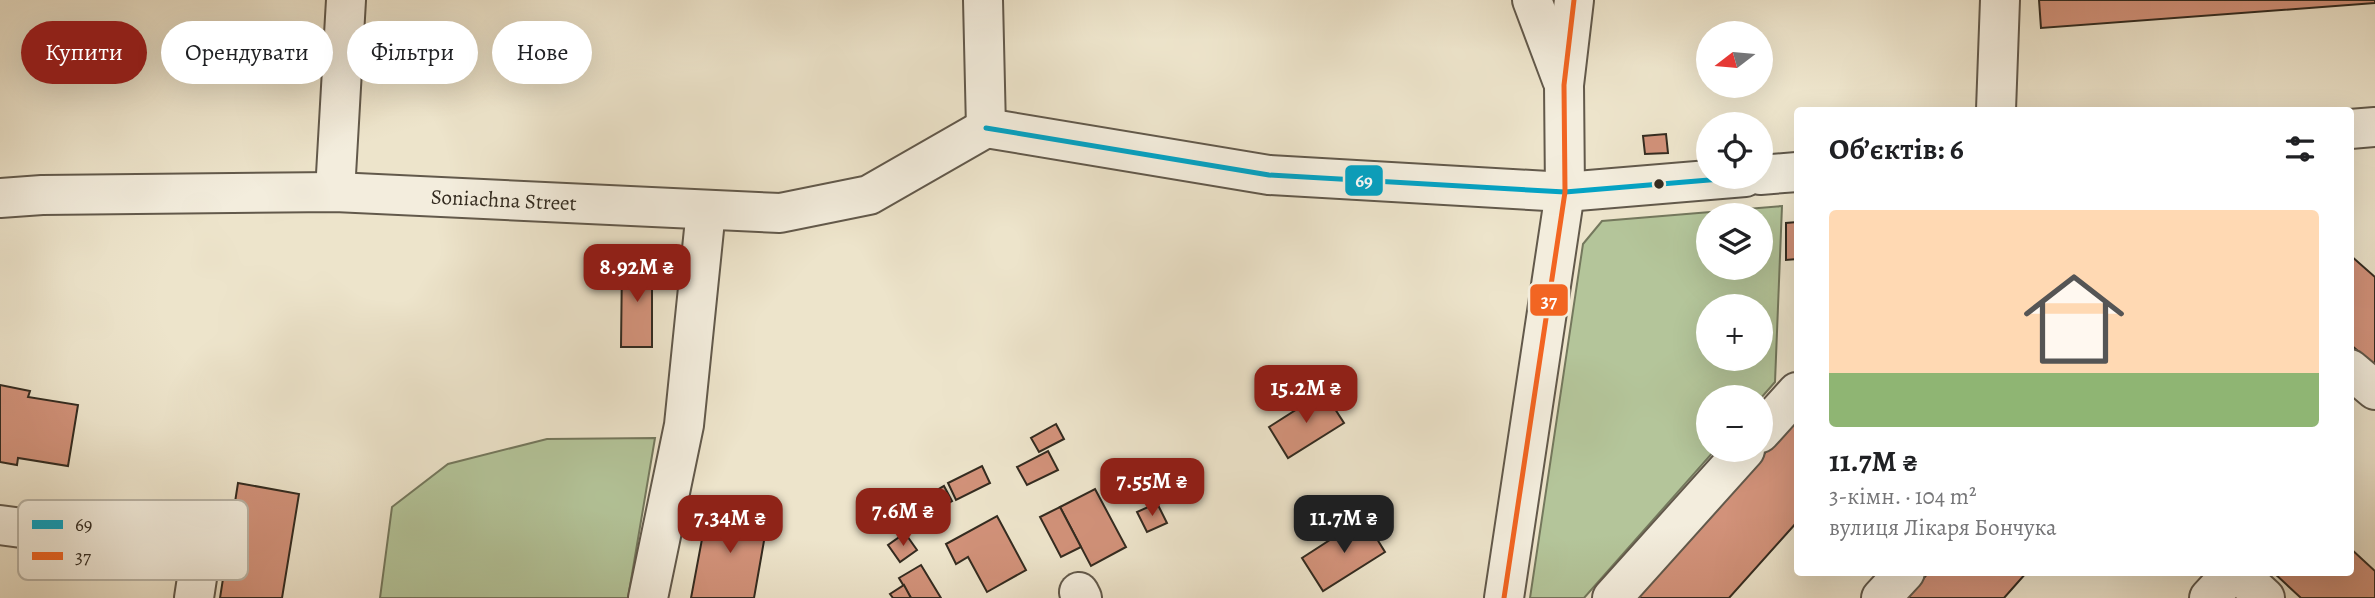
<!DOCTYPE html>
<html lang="uk">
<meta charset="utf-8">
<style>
body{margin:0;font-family:Alegreya,serif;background:#f2f2f2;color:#202124;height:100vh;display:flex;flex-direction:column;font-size:26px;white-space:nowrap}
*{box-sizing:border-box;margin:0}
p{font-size:23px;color:#757577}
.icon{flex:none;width:38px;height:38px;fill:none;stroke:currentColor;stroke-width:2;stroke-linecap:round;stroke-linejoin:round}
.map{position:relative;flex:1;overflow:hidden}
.sheet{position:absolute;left:1794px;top:107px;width:560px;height:469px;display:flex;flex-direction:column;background:#fff;border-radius:7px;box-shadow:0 7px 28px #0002}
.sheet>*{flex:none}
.hud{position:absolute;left:21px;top:21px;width:665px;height:63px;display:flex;gap:14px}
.needle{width:46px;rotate:254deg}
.controls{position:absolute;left:1696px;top:21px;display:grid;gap:14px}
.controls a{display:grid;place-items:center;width:77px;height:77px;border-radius:50%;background:#fff;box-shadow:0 7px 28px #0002;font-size:35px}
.price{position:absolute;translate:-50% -60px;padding:0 16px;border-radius:14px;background:#8f2418;color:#fff;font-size:23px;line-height:46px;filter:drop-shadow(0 2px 4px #0008)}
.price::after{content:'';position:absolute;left:50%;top:42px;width:21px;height:16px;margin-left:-10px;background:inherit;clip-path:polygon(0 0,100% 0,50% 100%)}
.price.current{background:#222;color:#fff}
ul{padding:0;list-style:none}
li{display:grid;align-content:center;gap:14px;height:371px;padding:0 35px}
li+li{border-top:2px solid #e0e0e0}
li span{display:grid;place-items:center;height:217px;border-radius:7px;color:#555}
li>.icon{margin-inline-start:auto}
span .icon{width:126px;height:126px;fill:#fffc;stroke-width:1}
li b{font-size:30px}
h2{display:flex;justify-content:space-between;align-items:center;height:84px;padding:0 35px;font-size:30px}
.tag{padding:0 24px;border-radius:32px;background:#fff;box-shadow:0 7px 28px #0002;font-size:24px;line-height:63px}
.tag.current{background:#8f2418;color:#fff}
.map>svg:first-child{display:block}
.green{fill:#b4c59a;stroke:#74785d;stroke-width:2;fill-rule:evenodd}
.building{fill:#d2927a;stroke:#332b20;stroke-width:2}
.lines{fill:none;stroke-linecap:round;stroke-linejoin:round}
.minor-casing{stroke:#62594b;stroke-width:42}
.minor{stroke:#f3eddd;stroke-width:38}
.bus-1-casing{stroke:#f3eddd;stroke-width:10}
.bus-2-casing{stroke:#f3eddd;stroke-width:10}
.bus-1{stroke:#03a3c5;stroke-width:5}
.bus-2{stroke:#f26522;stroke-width:5}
.bus-dot{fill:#332b20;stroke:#f3eddd;stroke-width:2.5}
.labels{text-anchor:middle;stroke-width:7;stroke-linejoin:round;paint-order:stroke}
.street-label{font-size:21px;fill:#332b20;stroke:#f3eddd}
.key{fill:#f3eddd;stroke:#b9b3a4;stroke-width:2}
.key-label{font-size:19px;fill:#332b20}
.line-badge{stroke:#f3eddd;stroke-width:2.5}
.badge-label{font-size:19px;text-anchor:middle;font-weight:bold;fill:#fff}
</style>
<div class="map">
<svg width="2375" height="598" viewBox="0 0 2375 598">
<rect width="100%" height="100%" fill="#ede4cb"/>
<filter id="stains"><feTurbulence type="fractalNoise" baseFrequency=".00286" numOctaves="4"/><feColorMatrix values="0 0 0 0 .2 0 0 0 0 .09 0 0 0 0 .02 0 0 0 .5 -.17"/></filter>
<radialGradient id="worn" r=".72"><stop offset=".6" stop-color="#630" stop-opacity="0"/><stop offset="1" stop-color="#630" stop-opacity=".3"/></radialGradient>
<g class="green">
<path d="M1782,206L1775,382L1761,398L1708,397V450H1715L1584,598H1530L1583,244L1602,221ZM1708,215H1760V268H1708ZM1708,306H1760V359H1708Z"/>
<path d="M655,438L628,598H380L392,507L448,464L547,439Z"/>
</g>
<g class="building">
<path d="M2039,0H2375V3L2041,28Z"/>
<path d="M1666,134L1668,153L1645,154L1643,136Z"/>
<path d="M1797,222V259L1786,260V223Z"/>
<path d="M2350,255L2375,277V366L2350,344Z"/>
<path d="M652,260V347H621L622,263Z"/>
<path d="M0,385L30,391L28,397L78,405L68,466L18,458L17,465L0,462Z"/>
<path d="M1324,392L1344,423L1288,458L1269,427Z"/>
<path d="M1797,417V522L1729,598H1635Z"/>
<path d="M1056,424L1064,439L1039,452L1031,438Z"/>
<path d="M1048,451L1058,470L1027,485L1017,467Z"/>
<path d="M982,466L990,483L956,500L948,483Z"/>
<path d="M238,483L299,494L282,598H220Z"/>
<path d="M944,486L952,501L904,529L896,514Z"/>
<path d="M1095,489L1126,547L1091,566L1060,507Z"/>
<path d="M1157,503L1167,523L1147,532L1137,512Z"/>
<path d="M708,507L768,518L754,598H691Z"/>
<path d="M1060,507L1081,547L1061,557L1040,517Z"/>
<path d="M997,516L1026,570L987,592L968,557L956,564L946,544Z"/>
<path d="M1364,518L1385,552L1323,591L1302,558Z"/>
<path d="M905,533L917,550L900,562L888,545Z"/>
<path d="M2350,548L2375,571V598H2301L2273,572H2350Z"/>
<path d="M921,565L941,598H911L899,578Z"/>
<path d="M1929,572H2027L2004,598H1906Z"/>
<path d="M904,585L911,598H893L890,594Z"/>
</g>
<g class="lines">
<defs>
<g id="minor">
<path d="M983,0L986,128"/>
<path d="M1532,0L1562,80"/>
<path d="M1996,110L2000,0"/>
<path d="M986,128L1269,175L1565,192L1745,177"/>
<path d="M2350,129L2375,127"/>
<path d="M1760,175L1797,172"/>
<path d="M335,192L346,0"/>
<path id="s1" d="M0,198L42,195L335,192L780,213L869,195L986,128"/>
<path d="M2350,369L2375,390"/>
<path d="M1760,433L1797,392"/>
<path d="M0,525L201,552L194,598"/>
<path d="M2237,572L2265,598"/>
<path d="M1079,592L1082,598"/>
<path d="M648,598L684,425L706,210"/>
<path d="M1504,598L1565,192L1564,85L1574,0"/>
<path d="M1612,598L1745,450"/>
<path d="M1881,598L1905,572"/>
<path d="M2209,598L2233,572"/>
</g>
</defs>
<use href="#minor" class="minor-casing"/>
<use href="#minor" class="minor"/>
<defs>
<path id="bus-1" d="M986,128L1269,175L1565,192L1745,177"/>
<path id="bus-2" d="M1504,598L1565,192L1564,85L1574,0"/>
</defs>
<use href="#bus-1" class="bus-1-casing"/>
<use href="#bus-2" class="bus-2-casing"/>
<use href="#bus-1" class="bus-1"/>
<use href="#bus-2" class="bus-2"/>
</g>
<circle class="bus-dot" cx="1659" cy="184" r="6"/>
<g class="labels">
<g class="street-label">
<text dy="7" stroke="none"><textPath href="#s1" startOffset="504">Soniachna Street</textPath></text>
</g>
</g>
<rect x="18" y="500" width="230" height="80" rx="10" class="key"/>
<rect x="32" y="520" width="31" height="9" fill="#03a3c5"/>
<rect x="32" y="552" width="31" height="8" fill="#f26522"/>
<g class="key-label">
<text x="75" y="531">69</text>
<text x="75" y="563">37</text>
</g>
<g class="line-badge">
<rect x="1344" y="164" width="40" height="33" rx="7" fill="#03a3c5"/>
<rect x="1529" y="283" width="40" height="34" rx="7" fill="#f26522"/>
</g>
<g class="badge-label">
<text x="1364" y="187">69</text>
<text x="1549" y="307">37</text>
</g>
<rect width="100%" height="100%" filter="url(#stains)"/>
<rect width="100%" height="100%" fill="url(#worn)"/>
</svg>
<div class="controls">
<a><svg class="needle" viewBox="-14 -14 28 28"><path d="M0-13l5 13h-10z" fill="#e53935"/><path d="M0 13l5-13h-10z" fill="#757577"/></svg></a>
<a><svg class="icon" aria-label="locate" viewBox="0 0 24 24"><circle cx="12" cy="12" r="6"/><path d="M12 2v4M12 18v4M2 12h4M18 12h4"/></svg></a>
<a><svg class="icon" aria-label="layers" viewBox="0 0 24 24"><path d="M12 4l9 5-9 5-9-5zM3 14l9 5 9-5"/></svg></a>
<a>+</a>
<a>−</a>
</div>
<b class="price" style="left:637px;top:304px">8.92M ₴</b>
<b class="price" style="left:1306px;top:425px">15.2M ₴</b>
<b class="price" style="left:1152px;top:518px">7.55M ₴</b>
<b class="price" style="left:903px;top:548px">7.6M ₴</b>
<b class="price" style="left:730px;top:555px">7.34M ₴</b>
<b class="price current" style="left:1344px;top:555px">11.7M ₴</b>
<div class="hud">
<a class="tag current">Купити</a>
<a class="tag">Орендувати</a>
<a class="tag">Фільтри</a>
<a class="tag">Нове</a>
</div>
<section class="sheet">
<h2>Об’єктів: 6<svg class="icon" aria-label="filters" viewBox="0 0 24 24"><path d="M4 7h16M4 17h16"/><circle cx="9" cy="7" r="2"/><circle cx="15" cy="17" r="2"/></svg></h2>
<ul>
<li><span style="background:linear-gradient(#ffd9b3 75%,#8fb573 0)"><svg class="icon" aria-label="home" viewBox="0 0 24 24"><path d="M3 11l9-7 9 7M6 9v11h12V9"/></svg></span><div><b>11.7M ₴</b><p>3-кімн. · 104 m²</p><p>вулиця Лікаря Бончука</p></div></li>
</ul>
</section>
</div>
